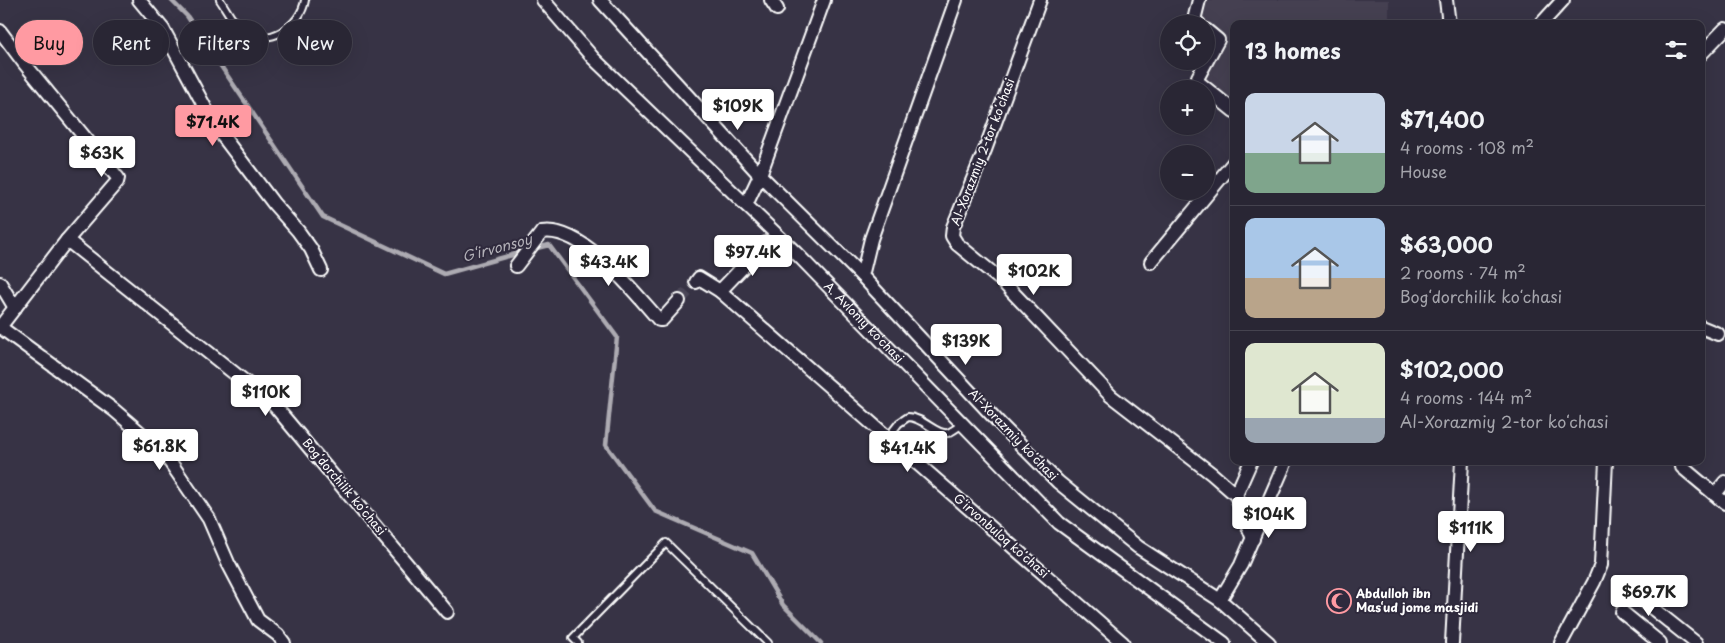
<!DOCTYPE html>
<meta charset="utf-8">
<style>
body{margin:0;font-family:"Playpen Sans",sans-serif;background:#353240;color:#f1f3f6;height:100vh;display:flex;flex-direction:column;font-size:19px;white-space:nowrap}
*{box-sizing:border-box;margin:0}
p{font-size:16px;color:#a5a5ac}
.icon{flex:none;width:28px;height:28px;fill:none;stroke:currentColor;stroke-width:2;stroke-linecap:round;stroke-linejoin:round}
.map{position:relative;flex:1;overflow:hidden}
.details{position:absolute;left:1230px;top:20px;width:475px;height:445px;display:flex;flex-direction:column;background:#292634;border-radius:10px;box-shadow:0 5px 20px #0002,0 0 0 1px #45434f}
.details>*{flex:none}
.banner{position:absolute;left:15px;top:20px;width:475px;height:45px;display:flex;gap:10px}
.controls{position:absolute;left:1160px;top:15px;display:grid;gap:10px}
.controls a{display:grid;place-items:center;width:55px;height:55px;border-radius:50%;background:#292634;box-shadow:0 5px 20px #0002,0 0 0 1px #45434f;font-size:25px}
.price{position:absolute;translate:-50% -42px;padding:0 11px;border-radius:5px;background:#fff;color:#222;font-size:16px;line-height:32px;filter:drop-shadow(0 1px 2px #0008)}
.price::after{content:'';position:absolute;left:50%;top:30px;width:15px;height:11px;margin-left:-8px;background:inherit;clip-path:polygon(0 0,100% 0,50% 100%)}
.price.selected{background:#ff9aa2;color:#111}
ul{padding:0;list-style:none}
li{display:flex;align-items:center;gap:15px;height:125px;padding:0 15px}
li+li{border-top:1px solid #45434f}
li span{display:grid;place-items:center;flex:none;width:140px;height:100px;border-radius:10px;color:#555}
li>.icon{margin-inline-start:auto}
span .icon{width:60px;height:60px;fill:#fffc;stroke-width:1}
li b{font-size:21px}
h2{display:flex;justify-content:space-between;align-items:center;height:60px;padding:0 15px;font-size:21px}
.pill{padding:0 18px;border-radius:22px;background:#292634;box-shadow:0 5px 20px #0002,0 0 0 1px #45434f;font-size:18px;line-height:45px}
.pill.selected{background:#ff9aa2;color:#111}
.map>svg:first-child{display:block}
.built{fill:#444051}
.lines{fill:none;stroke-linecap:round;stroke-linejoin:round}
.stream{stroke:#adabb2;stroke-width:4.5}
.street-tunnel{stroke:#4b4758;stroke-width:12;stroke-dasharray:12 6;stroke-linecap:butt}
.lane-casing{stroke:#fff;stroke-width:10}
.street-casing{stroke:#fff;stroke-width:16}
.lane{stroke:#2f2a3d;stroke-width:6}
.street{stroke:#2f2a3d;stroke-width:12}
.labels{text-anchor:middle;stroke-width:4;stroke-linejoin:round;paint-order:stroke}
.street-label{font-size:12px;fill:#fff;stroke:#2f2a3d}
.poi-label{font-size:12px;font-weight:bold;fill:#fff;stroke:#2f2a3d;text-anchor:start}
.water-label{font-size:14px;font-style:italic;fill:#b4b2b9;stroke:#2f2a3d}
</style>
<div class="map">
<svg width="1725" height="643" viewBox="0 0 1725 643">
<rect width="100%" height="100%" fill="#373345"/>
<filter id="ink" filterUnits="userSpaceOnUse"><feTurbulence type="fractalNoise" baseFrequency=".02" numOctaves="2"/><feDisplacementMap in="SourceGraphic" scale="10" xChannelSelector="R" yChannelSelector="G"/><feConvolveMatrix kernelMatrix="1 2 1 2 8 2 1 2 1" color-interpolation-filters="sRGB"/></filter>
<g filter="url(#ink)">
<path class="built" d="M1208,0H1389V24H1234V103L1203,80L1226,40L1200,20Z"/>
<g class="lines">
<g class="stream">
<path d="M171,0L187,16L323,217L444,274L523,252"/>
<path d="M533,249L549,245L617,337L606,445L655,511L752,553L783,605L821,643"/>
</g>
<path class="street-tunnel" d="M679,301L696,282"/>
<defs>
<g id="lane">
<path d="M220,0C227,10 233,24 243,31C268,48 301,26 305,0"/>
<path d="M888,437L899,423L908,417C923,417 937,436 948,433C953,431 958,427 962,424"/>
<path d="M578,643L573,638L666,543L768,643"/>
</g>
<g id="street">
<path d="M139,0L163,29L215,126L274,204L298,231L311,249L321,270"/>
<path id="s1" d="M543,0L593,58L796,253L1059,523L1224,643"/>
<path d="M600,0L760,175L862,276"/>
<path d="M771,0L777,9"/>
<path d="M956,0L871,239L862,276L1003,427L1058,482L1138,547L1220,600L1269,643"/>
<path d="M1040,0L985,150L953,227L952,236L957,244L1001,280L1111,396L1212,474L1236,495L1253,539"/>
<path d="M1199,0L1194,20L1199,24"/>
<path d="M1446,0L1449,24"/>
<path d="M1541,24L1563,0"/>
<path d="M1206,30L1218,40L1198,77V82L1234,111"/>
<path d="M0,31L24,63L118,178L117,182L67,240L0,327L114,410L164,453L209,519L228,563L258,620L278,635L284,643"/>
<path d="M1701,54L1725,29"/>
<path d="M746,205L760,175L824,0"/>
<path d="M67,240L273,404L447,612"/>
<path d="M1151,262L1234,162"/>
<path d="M516,266L542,232C582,225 635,293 659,320H662L679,301"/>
<path d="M696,282L699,278L720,291L1123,643"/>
<path d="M0,283L15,308"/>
<path d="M720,291L766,243"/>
<path d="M1701,327L1718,334"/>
<path d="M1682,467L1725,503"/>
<path d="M1715,494L1725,482"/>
<path d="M1236,495L1251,461"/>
<path d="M1637,596L1696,643"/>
<path d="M1220,600L1241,565L1286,461"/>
<path d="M1622,612L1660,643"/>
<path d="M1452,643L1462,461"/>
<path d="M1561,643L1594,582L1601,565L1606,461"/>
</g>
</defs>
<use href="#lane" class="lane-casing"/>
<use href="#street" class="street-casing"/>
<use href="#lane" class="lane"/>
<use href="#street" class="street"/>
</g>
</g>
<defs>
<symbol id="mosque-ring" viewBox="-11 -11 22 22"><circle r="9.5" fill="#2f2a3d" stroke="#ff9aa2" stroke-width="1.5"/><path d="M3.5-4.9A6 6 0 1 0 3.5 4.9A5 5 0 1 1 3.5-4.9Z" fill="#ff9aa2"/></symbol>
</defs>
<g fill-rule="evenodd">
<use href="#mosque-ring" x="1325" y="587" width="28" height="28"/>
</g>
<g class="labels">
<g class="street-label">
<text transform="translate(983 152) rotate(-69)" y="4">Al-Xorazmiy 2-tor koʻchasi</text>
<text dy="4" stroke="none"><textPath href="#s1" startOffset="455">A. Avloniy ko‘chasi</textPath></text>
<text transform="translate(1013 435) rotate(46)" y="4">Al-Xorazmiy koʻchasi</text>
<text transform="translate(344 487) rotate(50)" y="4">Bogʻdorchilik koʻchasi</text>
<text transform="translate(1001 536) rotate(41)" y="4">Gʻirvonbuloq koʻchasi</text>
</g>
<g class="poi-label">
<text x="1356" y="598">Abdulloh ibn<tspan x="1356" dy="14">Mas‘ud jome masjidi</tspan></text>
</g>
<g class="water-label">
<text transform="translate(497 248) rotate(-15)" y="5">G‘irvonsoy</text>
</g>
</g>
</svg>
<div class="controls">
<a><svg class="icon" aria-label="locate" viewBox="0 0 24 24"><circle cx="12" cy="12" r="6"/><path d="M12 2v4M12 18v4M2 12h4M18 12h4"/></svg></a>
<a>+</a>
<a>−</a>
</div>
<b class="price" style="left:738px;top:131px">$109K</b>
<b class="price selected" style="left:213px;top:147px">$71.4K</b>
<b class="price" style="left:102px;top:178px">$63K</b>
<b class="price" style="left:753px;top:277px">$97.4K</b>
<b class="price" style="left:609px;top:287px">$43.4K</b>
<b class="price" style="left:1034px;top:296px">$102K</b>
<b class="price" style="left:966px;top:366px">$139K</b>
<b class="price" style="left:266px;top:417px">$110K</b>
<b class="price" style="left:160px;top:471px">$61.8K</b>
<b class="price" style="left:908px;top:473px">$41.4K</b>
<b class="price" style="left:1269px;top:539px">$104K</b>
<b class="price" style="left:1471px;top:553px">$111K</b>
<b class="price" style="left:1649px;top:617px">$69.7K</b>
<div class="banner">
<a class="pill selected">Buy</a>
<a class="pill">Rent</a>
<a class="pill">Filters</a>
<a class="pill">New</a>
</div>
<section class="details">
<h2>13 homes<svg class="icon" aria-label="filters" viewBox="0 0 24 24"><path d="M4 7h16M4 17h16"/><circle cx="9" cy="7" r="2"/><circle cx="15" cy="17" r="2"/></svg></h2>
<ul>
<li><span style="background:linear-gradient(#c9d6e8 60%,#7fa58c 0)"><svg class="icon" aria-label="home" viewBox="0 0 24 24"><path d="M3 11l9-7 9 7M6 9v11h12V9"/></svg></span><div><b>$71,400</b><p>4 rooms · 108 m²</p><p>House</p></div></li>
<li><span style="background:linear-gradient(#a9c7e8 60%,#b9a48a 0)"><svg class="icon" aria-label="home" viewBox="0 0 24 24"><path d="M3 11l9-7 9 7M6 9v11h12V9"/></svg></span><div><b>$63,000</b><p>2 rooms · 74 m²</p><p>Bogʻdorchilik koʻchasi</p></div></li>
<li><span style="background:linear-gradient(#dfe7d0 75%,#9aa5b1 0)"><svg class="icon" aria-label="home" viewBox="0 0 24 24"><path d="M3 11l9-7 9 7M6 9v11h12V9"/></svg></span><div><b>$102,000</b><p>4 rooms · 144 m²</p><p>Al-Xorazmiy 2-tor koʻchasi</p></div></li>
</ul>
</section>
</div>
